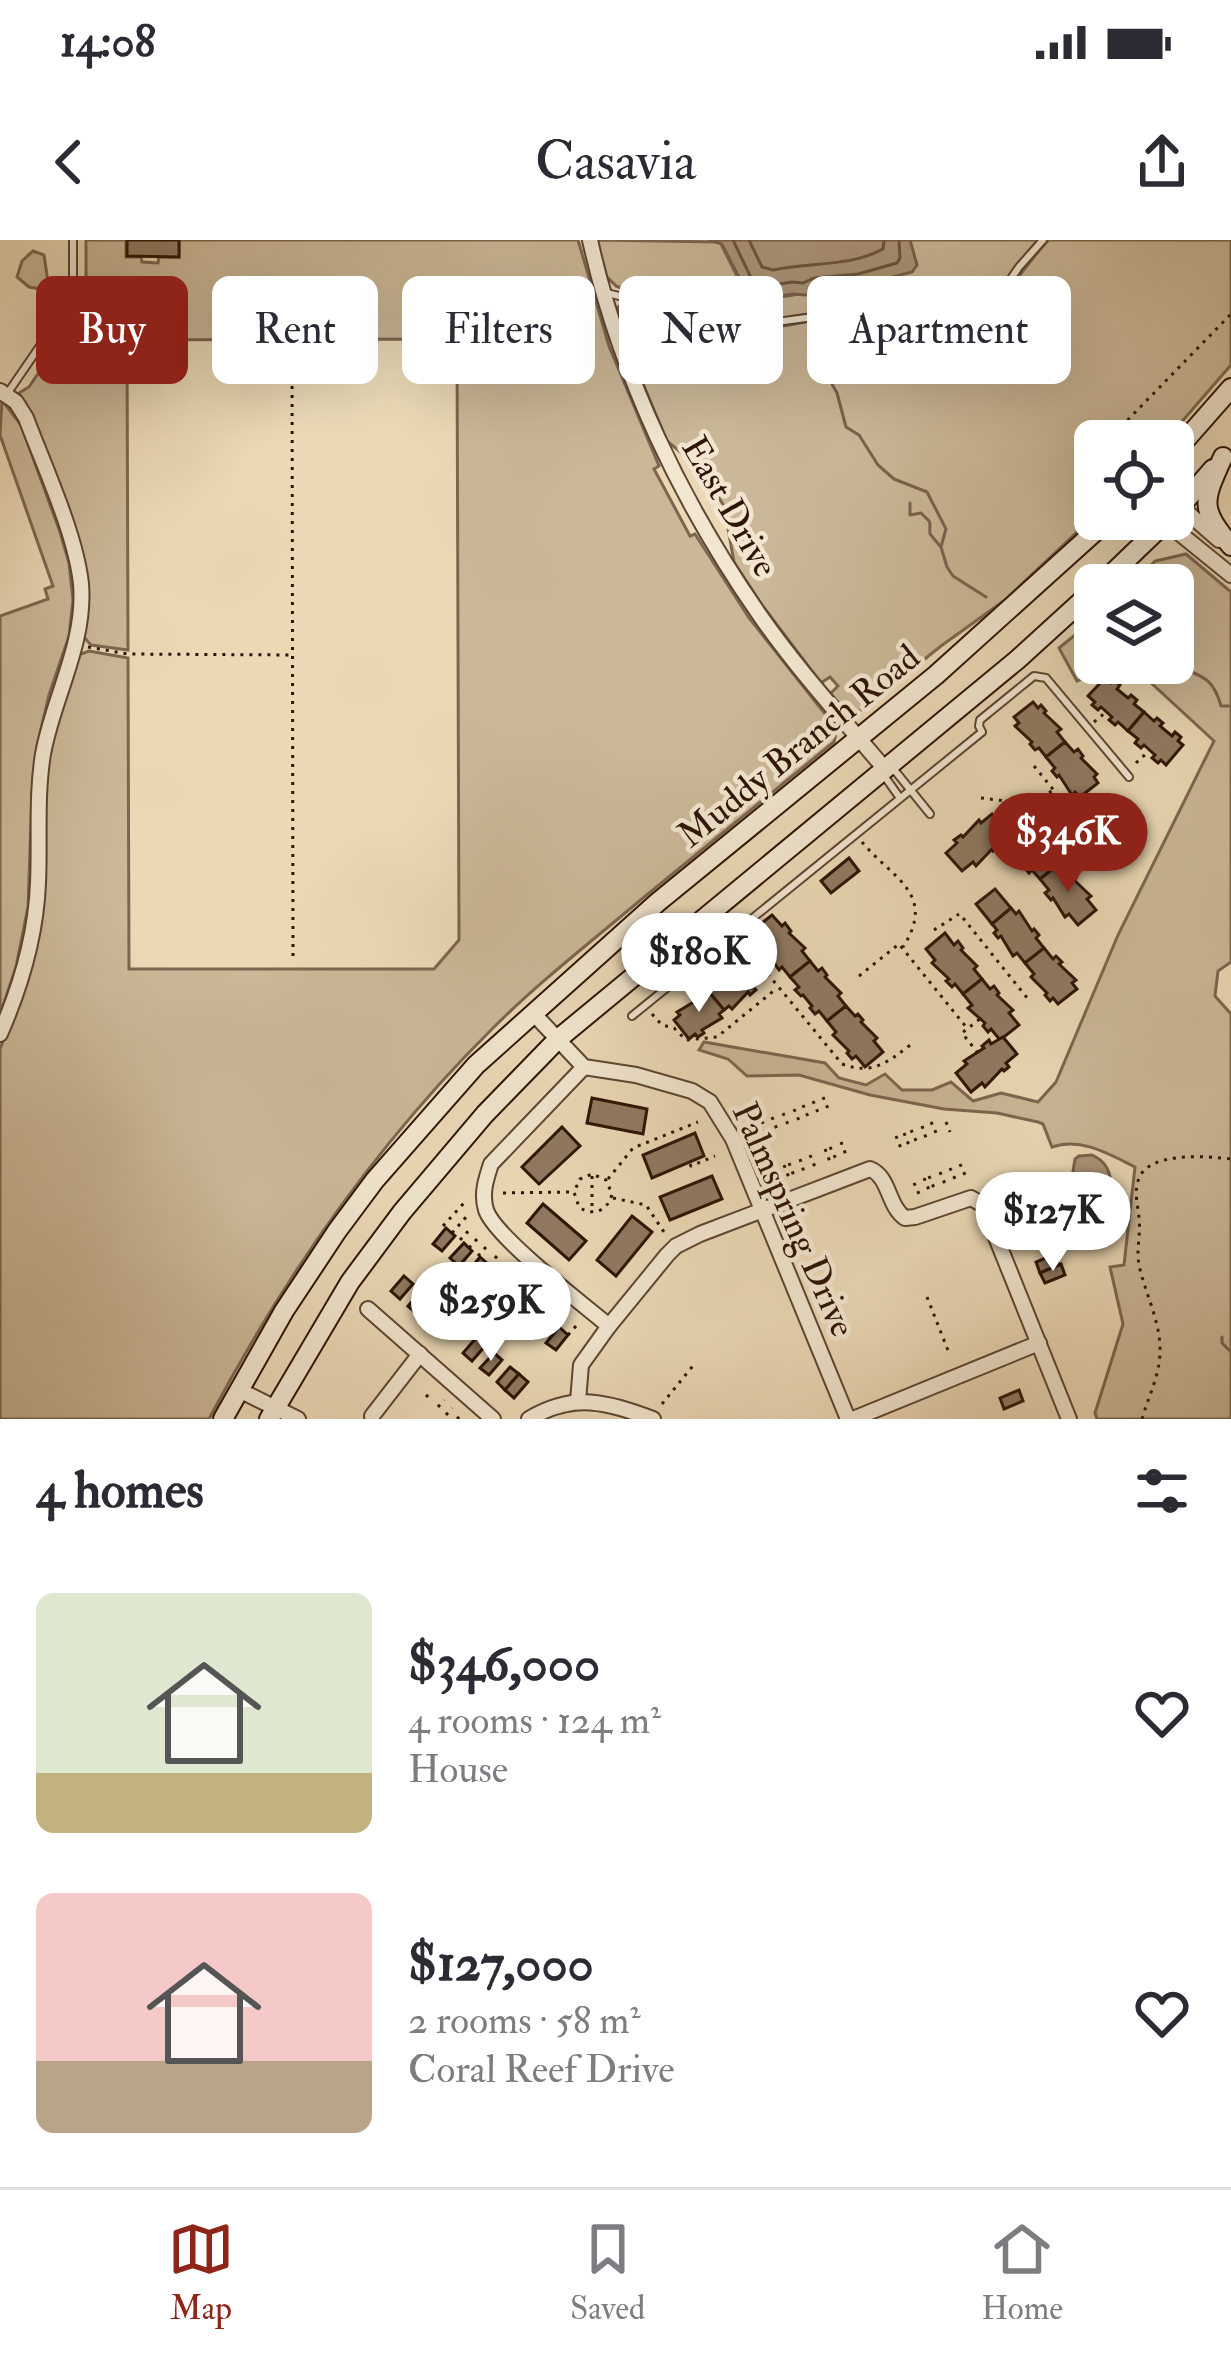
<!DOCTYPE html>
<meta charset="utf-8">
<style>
body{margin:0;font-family:"IM FELL Double Pica",serif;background:#f2f2f3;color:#2b2b33;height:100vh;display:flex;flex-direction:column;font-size:45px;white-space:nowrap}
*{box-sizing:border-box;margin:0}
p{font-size:39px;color:#7c7c81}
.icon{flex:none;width:66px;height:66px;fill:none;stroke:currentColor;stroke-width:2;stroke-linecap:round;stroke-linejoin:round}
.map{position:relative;height:1179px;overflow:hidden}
.sheet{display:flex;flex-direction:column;background:#fff;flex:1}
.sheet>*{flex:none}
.hud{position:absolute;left:36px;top:36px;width:1161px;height:108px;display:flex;gap:24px}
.tools{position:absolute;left:1074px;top:180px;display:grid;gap:24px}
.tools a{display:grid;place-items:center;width:120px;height:120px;border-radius:18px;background:#fff;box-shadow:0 12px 48px #0002;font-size:60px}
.price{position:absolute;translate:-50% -102px;padding:0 27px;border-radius:42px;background:#fff;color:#222;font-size:39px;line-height:78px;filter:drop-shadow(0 3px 6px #0008)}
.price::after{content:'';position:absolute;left:50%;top:72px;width:36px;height:27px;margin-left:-18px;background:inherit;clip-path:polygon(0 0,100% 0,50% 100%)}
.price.current{background:#8f2418;color:#fff}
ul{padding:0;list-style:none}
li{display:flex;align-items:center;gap:36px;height:300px;padding:0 36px}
li span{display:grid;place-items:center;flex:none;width:336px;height:240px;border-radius:18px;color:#555}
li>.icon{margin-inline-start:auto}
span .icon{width:144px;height:144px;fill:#fffc;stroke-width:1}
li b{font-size:51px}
h2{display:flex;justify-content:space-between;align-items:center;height:144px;padding:0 36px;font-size:51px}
.tag{padding:0 42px;border-radius:18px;background:#fff;box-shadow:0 12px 48px #0002;font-size:42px;line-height:108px}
.tag.current{background:#8f2418;color:#fff}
.status{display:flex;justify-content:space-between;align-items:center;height:84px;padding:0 60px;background:#fff;direction:ltr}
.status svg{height:33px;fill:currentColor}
header{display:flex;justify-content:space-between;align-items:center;height:156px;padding:0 36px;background:#fff;font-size:54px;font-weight:600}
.menu{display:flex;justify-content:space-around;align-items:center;height:168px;border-top:3px solid #e1e1e2;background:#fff;font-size:33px;color:#7c7c81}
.menu a{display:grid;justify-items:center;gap:6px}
.menu .current{color:#8f2418}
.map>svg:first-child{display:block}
.green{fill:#cbb898;stroke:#7c664f;stroke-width:3}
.water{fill:#ab967a;stroke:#79624c;stroke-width:3}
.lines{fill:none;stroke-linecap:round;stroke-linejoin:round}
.shore{stroke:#6c5540;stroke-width:3}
.stream{stroke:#79624c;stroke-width:3}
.building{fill:#907a62;stroke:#2e1406;stroke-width:3}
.lane-casing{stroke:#5d4532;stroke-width:10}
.street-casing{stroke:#5d4532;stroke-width:18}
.secondary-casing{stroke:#2e1406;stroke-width:22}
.path{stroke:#2e1406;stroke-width:3;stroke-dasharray:3 6;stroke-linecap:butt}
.lane{stroke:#f2e6d0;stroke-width:6}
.street{stroke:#f2e6d0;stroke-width:14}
.secondary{stroke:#f2e6d0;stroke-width:18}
.labels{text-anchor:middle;stroke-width:9;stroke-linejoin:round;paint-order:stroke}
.street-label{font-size:36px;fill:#2e1406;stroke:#f2e6d0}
</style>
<div class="status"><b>14:08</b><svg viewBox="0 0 49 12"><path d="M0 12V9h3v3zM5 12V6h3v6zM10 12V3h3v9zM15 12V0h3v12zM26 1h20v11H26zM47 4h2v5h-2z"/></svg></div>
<header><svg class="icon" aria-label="back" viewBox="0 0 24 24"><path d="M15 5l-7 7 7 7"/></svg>Casavia<svg class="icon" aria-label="share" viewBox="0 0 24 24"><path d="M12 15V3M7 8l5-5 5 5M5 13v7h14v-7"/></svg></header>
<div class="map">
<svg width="1231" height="1179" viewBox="0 0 1231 1179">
<rect width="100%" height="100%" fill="#ebd9b6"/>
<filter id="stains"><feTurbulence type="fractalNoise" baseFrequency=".00167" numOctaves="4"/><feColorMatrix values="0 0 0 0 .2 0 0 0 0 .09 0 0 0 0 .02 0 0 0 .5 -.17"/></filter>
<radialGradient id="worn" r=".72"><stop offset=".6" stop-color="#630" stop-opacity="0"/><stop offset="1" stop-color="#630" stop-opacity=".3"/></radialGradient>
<g class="green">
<path d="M86,0H126V17H141L142,22L158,23L159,17H179V0H578L609,106L659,226L654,229L690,296L695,294L749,378L833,484L836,493L834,502C770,554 707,606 643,658C592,701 539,742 492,789C376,904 285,1035 209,1179H0V809L27,739L49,513L56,482L78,415L89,411L128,418L129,729H434L459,700L457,99L127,100L128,410L91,405L83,396L86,378L37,187L19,153L29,147L81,70L86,47Z"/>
<path d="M597,0L720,2L742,46L780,57L861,45L900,34L911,10L910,0H1038C1018,21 1004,55 976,67C949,78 915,64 886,64C840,63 795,81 749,81C709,82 653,61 616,46L606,36Z"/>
<path d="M1049,0H1231V125L1165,201H1095V275L1005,360L941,406L861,470L849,474L830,454L838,446L830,437L821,443L762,365L734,322L724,266L700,228L667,201L636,127L618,75V67L625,62H633C669,69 704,87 741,89C787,91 832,72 879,71C911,70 948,87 979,73C1006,62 1027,21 1049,0Z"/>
<path d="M33,11L44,15L48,42L46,50L29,47L17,37L22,21Z"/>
<path d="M2,160L21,185L60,292L69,323L73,360L69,396L49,455L37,506L32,553L28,667L16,727L0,775V376L48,359L45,349L53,346L0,195Z"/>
<path d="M1186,314L1231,352V722L1218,731L1215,756L1231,774V1179H1097L1095,1173L1123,1084L1110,1027L1124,1025L1135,927C1109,914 1081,897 1052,907L1043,884L1038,882L997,873L944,869L870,855L799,835L747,836L728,819L699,810L704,802L825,823L839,838L866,845L885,834L902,850H932L951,842L973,861L1001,853L1038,862L1056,842L1118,695L1214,501L1137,430L1105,428L1077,441L1059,408L1095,379V423H1173V345H1132L1155,321Z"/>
</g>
<g class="water">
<path d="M708,0H910L917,25L912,32L861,45L816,50L806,55L793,54L773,57L746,51L722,4Z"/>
<path d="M1092,915C1124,929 1107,967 1100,994L1097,996L1090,990L1072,938L1075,919L1079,916Z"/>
</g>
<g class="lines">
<g class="shore">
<path d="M733,0L752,40L773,45L792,42L803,43L814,38L858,34L897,23L900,18L899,0"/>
<path d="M749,0L762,27L773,30C809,22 851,27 883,9L884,0"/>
</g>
<g class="stream">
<path d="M821,117L822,126L837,153L846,187L859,195L878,225L894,239L927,252L946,289L941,307L947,327L953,336L986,357"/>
<path d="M910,263V275L921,273C933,285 929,278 930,294L940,306"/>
<path d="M1090,400L1095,401"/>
<path d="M1172,423C1198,437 1212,433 1221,466H1231"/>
<path d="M1222,1097V1103L1231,1112"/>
</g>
</g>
<g class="building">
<path d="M127,0H179V17L127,16Z"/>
<path d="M1105,438L1111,443L1114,440L1120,445L1117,449L1128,458L1131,455L1137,460L1134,464L1144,472L1128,491L1118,482L1115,485L1109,480L1112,477L1101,467L1098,470L1092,465L1095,462L1088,456Z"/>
<path d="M1033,462L1038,468L1041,465L1046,471L1044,473L1061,489L1057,492L1065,502L1046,517L1039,508L1035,510L1030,504L1032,502L1015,486L1019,483L1014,477Z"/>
<path d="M1144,472L1154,481L1157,478L1163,483L1160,486L1172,496L1175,492L1181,497L1178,501L1183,505L1166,525L1161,520L1158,523L1152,518L1155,515L1144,505L1141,508L1135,503L1138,499L1128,491Z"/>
<path d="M1065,502L1074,512L1078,509L1083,516L1081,518L1097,534L1094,537L1098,543L1080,557L1075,552L1072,555L1059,535L1057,537L1052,531L1055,528L1046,517Z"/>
<path d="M992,574L1008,593L997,603L1000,606L993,611L992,609L976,626L973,622L962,631L946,613L957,603L954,600L961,595L963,597L979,580L981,583Z"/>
<path d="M1022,579L1031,590L1034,587L1040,594L1038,595L1054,612L1051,614L1059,624L1040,639L1032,630L1029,633L1023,626L1025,624L1008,608L1012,606L1004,596Z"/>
<path d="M849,618L859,631L831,653L821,641Z"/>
<path d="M1059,624L1067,635L1071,632L1076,638L1074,640L1091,656L1087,659L1096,670L1078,685L1069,674L1065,677L1053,658L1051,660L1045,653L1049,650L1040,639Z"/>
<path d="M995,649L1011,668L992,684L976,664Z"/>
<path d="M1011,668L1016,674L1019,671L1032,691L1034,689L1039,695L1036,698L1044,708L1025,723L1017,713L1013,716L1001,696L998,698L994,693L997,690L992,684Z"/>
<path d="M772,675L782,686L785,683L791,691L789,693L805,708L802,711L810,721L790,737L782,727L779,730L766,711L764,713L758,705L761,702L752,691Z"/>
<path d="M945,693L954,705L958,701L963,708L961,710L977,726L974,729L982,739L963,754L955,744L952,747L946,741L949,739L932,723L935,720L926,709Z"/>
<path d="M1044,708L1053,719L1056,716L1062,722L1059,724L1076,740L1072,743L1077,749L1058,764L1053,758L1050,761L1045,755L1047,753L1031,737L1034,734L1025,723Z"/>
<path d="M810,721L818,731L822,728L827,735L825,737L841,753L838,756L846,766L827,781L819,771L815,774L810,768L812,766L803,755L801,756L795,750L799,747L790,737Z"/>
<path d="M744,722L760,742L753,747L756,750L750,755L748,752L732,769L729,766L724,770L709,752L714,747L711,744L731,732L729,729L735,724L738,727Z"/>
<path d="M982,739L990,749L994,746L999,753L997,755L1013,770L1009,773L1019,785L1000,800L991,789L988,792L983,786L985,783L968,768L972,765L963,754Z"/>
<path d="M701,752L704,755L709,752L724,770L719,774L722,778L702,790L704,793L698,797L695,794L689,799L674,780L680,775L677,772L697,760L695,757Z"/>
<path d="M846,766L855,776L858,774L863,780L861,782L877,798L874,801L883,812L865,827L856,816L852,819L847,813L849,811L833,795L836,792L827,781Z"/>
<path d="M1003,797L1017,814L1006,823L1009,827L1004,831L1002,829L985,847L982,843L971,852L956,833L967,824L964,821L984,808L982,806L989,800L991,804Z"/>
<path d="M592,858L647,869L643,894L587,883Z"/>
<path d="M562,887L580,906L539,944L522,927Z"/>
<path d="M695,893L704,916L652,938L643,915Z"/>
<path d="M712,936L722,959L670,980L660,957Z"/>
<path d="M1030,952L1034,962L1016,969L1011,959Z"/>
<path d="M543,964L586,1001L569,1020L527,983Z"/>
<path d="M632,976L652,992L616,1036L597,1020Z"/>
<path d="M446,988L455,996L442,1011L433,1004Z"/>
<path d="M464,1003L472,1011L459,1026L450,1018Z"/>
<path d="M1055,1014L1059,1025L1040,1033L1036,1022Z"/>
<path d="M480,1017L489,1025L476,1040L467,1033Z"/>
<path d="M1061,1024L1065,1035L1045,1043L1040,1033Z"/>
<path d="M404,1036L413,1044L400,1059L391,1051Z"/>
<path d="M421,1051L430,1058L417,1074L408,1066Z"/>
<path d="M525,1059L534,1067L521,1082L512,1075Z"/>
<path d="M438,1065L446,1073L433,1088L424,1080Z"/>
<path d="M543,1073L551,1080L539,1096L530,1089Z"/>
<path d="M559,1087L568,1095L556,1110L546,1103Z"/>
<path d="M476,1098L486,1105L472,1121L463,1113Z"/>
<path d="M494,1113L502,1120L489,1135L480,1128Z"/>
<path d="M510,1127L519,1134L505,1150L497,1142Z"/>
<path d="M519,1134L528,1142L514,1158L505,1150Z"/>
<path d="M1019,1150L1023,1161L1004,1169L1000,1158Z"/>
</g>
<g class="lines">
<defs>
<g id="lane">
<path d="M607,53L737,85L762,84L886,67L956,75L974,71L999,56L1019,27L1043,0"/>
<path d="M7,154L68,65L73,48V0"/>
<path d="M888,529L896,532L930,574"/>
<path d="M885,537L900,558"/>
<path d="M632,776L982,492L979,486L980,480L1034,436L1046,438L1129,537"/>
</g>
<g id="street">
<path d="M590,0C620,135 682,264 761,377C798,430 842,478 884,528"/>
<path d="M0,151L16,162L26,178C44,226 76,295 81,344C86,403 53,458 43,514C36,557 40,600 38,643C36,696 21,746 0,794"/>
<path d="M1173,260L1219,300"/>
<path d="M1162,279L1231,335"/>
<path d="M533,773L584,827L636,835L692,851L710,862L733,899L848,1179"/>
<path d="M584,827L491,924C486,939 481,954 486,970C495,997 584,1065 609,1086"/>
<path d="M368,1069L493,1179"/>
<path d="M239,1150L298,1179"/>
<path d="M578,1161L581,1125L609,1086L667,1015L676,1006L700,994L870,929C890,937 887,965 905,978L915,977L971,958L983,965L1069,1179"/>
<path d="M372,1176L420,1114"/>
<path d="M529,1179C574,1152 606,1162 653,1179"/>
<path d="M853,1179L1039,1103"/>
</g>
<g id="secondary">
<path d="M1173,214L1231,148"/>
<path d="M1223,217C1203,261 1199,268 1231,306"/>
<path d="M1173,275L1213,229"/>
<path d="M1100,345L1169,279"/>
<path d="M223,1179L284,1071L337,991L375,940L476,825L658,662L936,435L1109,279"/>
<path d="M269,1179L350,1042L402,972L485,874L558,799L1017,420L1095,349"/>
</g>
</defs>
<use href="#lane" class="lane-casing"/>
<use href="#street" class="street-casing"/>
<use href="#secondary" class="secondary-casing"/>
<g class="path">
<path d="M292,110L293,717"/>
<path d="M1115,193L1231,74"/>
<path d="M88,407L128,414L292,415"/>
<path d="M1094,482L1106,472"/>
<path d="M1136,523L1150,510"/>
<path d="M1034,526L1070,570"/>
<path d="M981,558L1022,563L1048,588"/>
<path d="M1024,562L1043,557L1053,550"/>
<path d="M862,602C890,637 938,653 903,707"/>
<path d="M963,678L1028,759"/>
<path d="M934,690L959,674"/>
<path d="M739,699L842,824C873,836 889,821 913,803"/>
<path d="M859,736L899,704L967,788"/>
<path d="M652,774L662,785L674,788L686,800L717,797L776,749"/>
<path d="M978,813L962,793L981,778"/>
<path d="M823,857L829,871"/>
<path d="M813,861L819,875"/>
<path d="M803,865L809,879"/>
<path d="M794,869L800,883"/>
<path d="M783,873L789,887"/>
<path d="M772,877L778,892"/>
<path d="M762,881L768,896"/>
<path d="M931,882L938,897"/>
<path d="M946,882L950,892"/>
<path d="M922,886L927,901"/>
<path d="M911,890L918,905"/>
<path d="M904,893L910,908"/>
<path d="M896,896L902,911"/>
<path d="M841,902L846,915"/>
<path d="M830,907L836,919"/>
<path d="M825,909L830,922"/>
<path d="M810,915L815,927"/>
<path d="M800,919L804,932"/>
<path d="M789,923L794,936"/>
<path d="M690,924L691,926L715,916"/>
<path d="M960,924L965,935"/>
<path d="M784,925L789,938"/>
<path d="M950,928L955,939"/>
<path d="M940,932L945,944"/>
<path d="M592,936V968"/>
<path d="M929,936L934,948"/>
<path d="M924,938L929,950"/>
<path d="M608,939L633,908L698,882"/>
<path d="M914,943L919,954"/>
<path d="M503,953L574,952L579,967C593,977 608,971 612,954L606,940L592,934L580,939L574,952"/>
<path d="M613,958L646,965L664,992"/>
<path d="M443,986L464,963"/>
<path d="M452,993L467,976"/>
<path d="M460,1000L471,988"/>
<path d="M469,1008L478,998"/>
<path d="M478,1016L486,1007"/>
<path d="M489,1025L497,1016"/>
<path d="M515,1049L524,1039"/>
<path d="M523,1057L532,1047"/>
<path d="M927,1057L949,1113"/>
<path d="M532,1064L540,1054"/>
<path d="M536,1068L545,1058"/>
<path d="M548,1078L557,1069"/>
<path d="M553,1082L562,1073"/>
<path d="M568,1095L577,1085"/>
<path d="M426,1157L432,1151"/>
<path d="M662,1164L696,1122"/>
<path d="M438,1167L444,1160"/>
<path d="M446,1175L452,1168"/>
<path d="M457,1179L461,1175"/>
<path d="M1142,1179C1149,1154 1161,1134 1160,1107C1159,1078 1145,1053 1139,1025C1136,1010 1141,994 1139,978C1138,966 1134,953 1138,941C1146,911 1206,916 1231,919"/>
</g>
<use href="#lane" class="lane"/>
<use href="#street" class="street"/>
<use href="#secondary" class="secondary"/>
</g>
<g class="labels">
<g class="street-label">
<text transform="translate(731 266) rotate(60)" y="13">East Drive</text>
<text transform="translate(798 505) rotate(-39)" y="13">Muddy Branch Road</text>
<text transform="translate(795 979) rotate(66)" y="13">Palmspring Drive</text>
</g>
</g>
<rect width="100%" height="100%" filter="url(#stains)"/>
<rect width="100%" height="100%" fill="url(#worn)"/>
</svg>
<div class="tools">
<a><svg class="icon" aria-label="locate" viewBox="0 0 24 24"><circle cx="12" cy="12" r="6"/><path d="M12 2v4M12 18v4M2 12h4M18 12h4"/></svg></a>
<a><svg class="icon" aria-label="layers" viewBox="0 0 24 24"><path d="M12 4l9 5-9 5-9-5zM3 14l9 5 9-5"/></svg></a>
</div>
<b class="price current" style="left:1068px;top:655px">$346K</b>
<b class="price" style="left:699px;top:775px">$180K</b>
<b class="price" style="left:1053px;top:1034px">$127K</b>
<b class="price" style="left:491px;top:1124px">$259K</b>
<div class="hud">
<a class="tag current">Buy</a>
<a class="tag">Rent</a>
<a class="tag">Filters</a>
<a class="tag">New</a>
<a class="tag">Apartment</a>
</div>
</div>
<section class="sheet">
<h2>4 homes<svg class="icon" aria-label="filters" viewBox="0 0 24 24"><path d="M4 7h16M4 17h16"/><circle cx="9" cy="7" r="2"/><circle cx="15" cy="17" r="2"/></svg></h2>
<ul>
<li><span style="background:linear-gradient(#dfe7d0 75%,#c2b280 0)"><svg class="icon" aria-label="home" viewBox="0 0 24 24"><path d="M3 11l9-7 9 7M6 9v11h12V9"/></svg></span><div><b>$346,000</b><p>4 rooms · 124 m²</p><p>House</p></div><svg class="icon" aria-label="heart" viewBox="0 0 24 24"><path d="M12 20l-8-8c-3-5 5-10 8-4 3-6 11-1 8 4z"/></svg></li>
<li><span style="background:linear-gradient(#f6c9c9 70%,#b9a48a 0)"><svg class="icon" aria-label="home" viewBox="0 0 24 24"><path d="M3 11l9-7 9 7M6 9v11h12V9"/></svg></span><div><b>$127,000</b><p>2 rooms · 58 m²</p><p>Coral Reef Drive</p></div><svg class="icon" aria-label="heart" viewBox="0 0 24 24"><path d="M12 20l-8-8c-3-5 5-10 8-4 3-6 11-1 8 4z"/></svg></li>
</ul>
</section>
<nav class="menu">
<a class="current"><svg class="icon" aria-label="map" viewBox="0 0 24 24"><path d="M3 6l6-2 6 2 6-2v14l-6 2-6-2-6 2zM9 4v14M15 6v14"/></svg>Map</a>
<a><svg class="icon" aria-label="saved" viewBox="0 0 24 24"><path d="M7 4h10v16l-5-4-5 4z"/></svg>Saved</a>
<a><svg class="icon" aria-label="home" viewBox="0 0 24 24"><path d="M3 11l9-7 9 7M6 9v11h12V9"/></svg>Home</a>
</nav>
